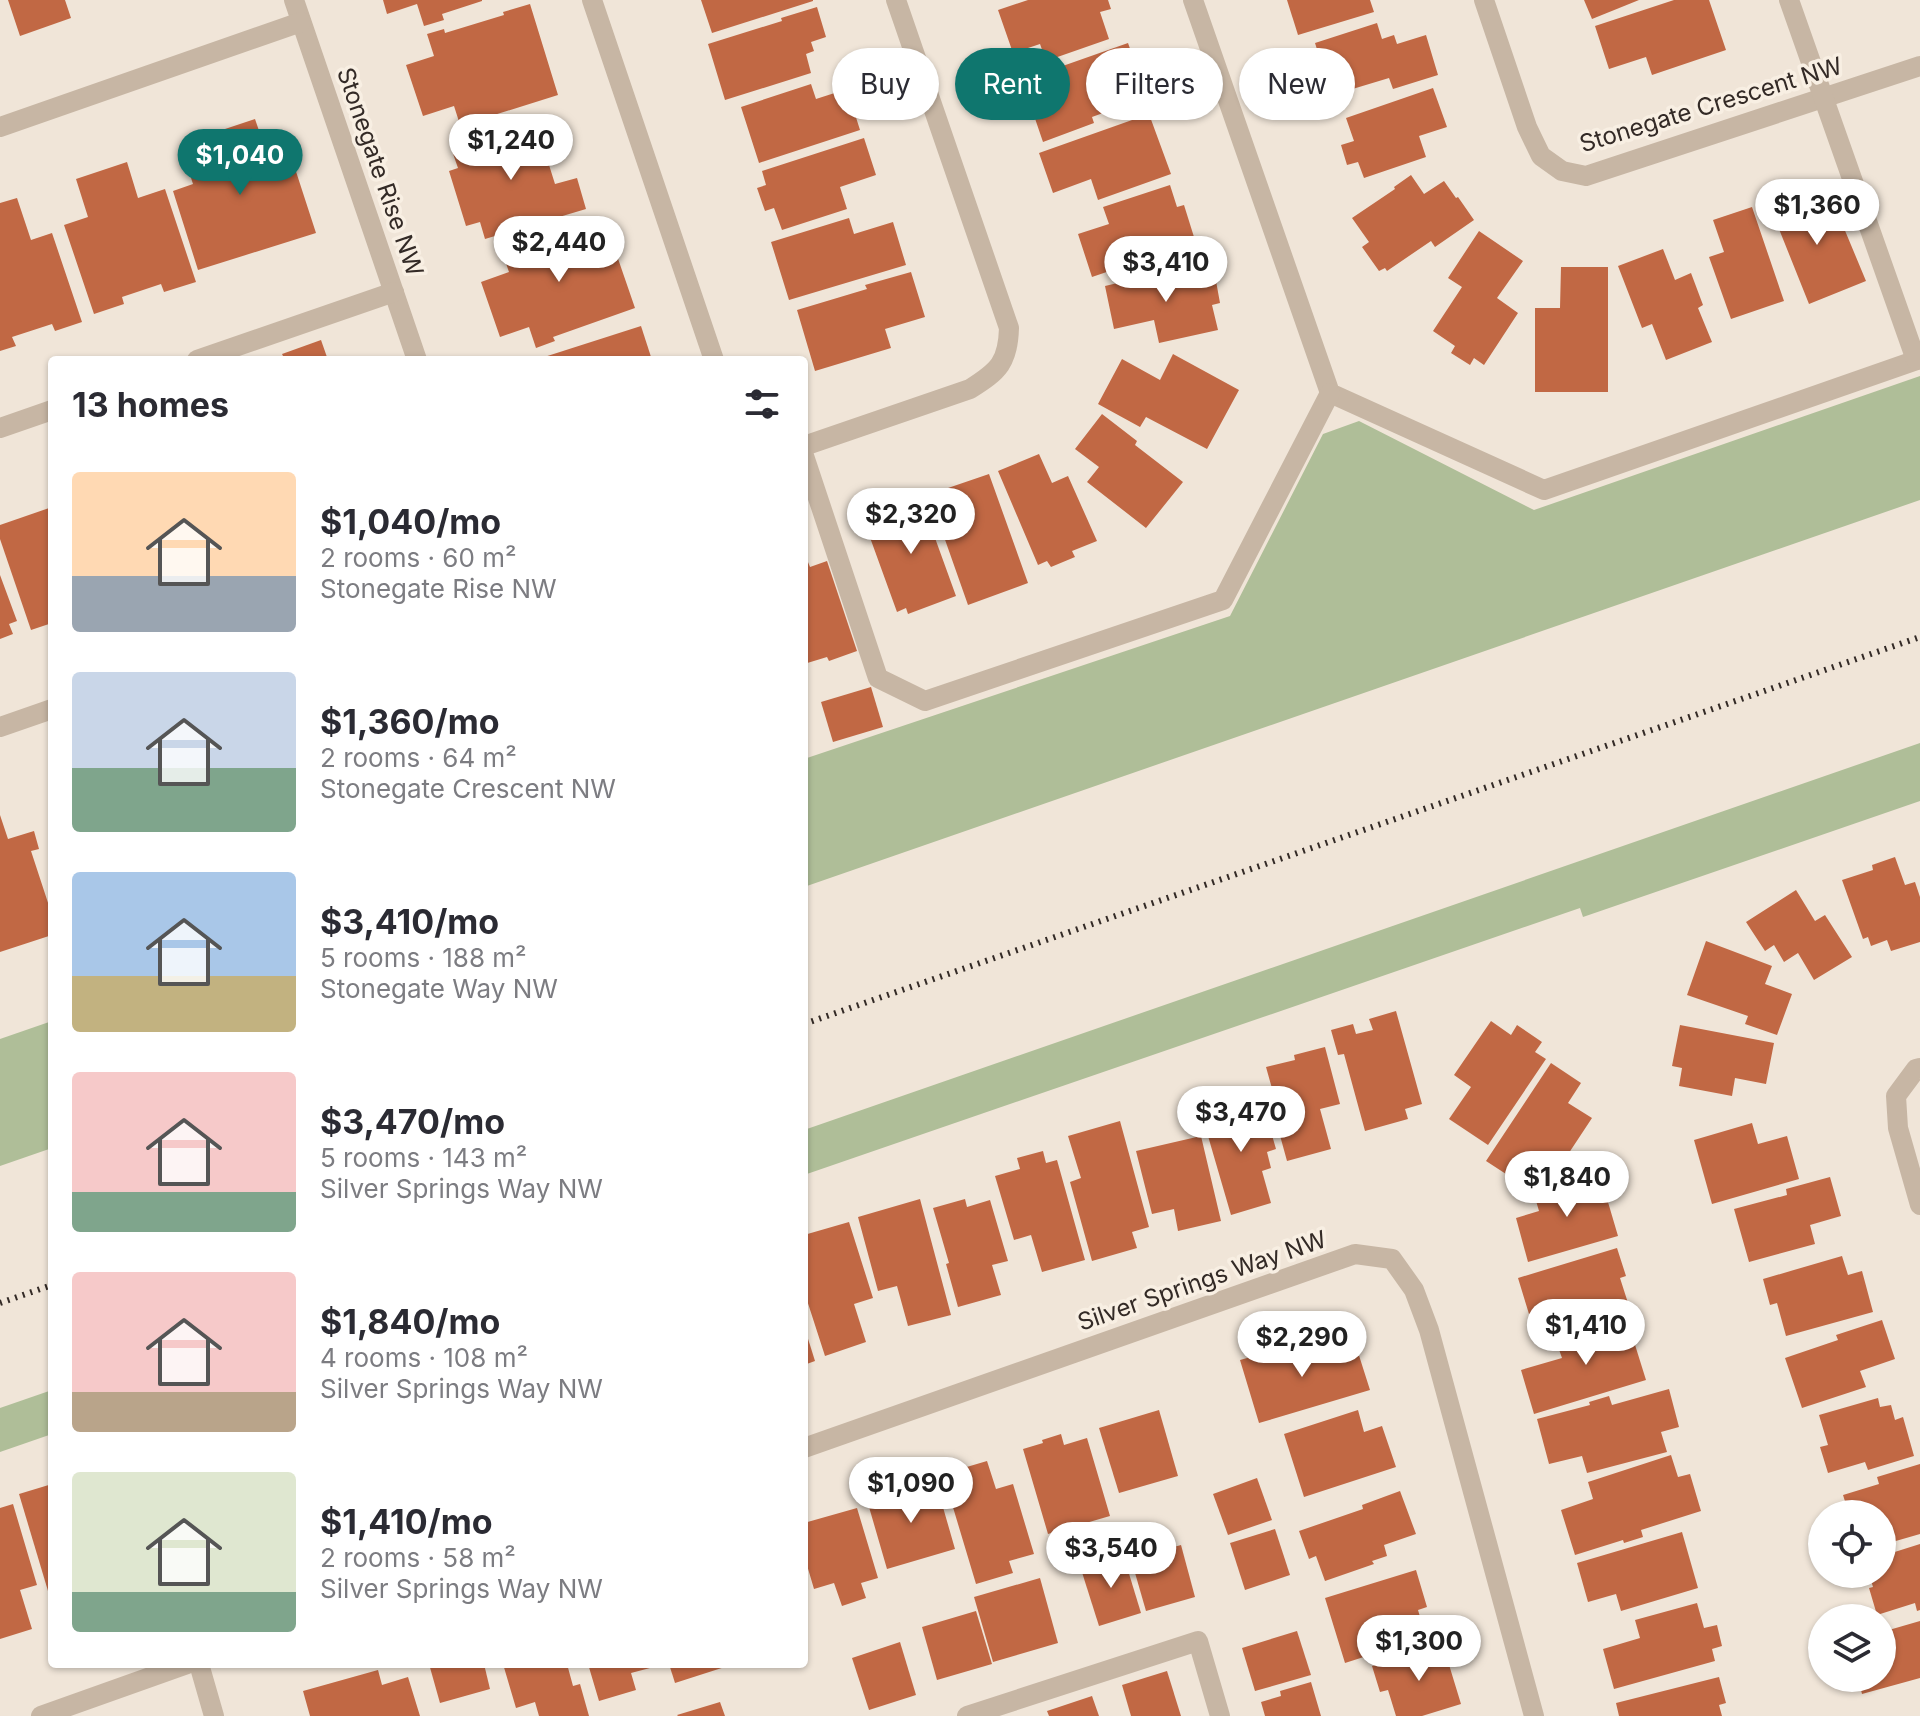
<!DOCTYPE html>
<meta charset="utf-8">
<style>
body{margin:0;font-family:Inter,sans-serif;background:#f7f7f7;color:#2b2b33;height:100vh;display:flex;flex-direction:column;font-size:30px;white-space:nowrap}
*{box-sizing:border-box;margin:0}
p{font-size:26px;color:#7c7c81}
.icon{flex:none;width:44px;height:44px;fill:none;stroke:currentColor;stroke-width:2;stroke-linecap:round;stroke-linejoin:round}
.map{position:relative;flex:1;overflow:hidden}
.drawer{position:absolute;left:48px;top:356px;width:760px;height:1312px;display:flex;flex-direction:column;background:#fff;border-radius:8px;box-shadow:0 2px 6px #0004}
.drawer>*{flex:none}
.top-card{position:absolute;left:832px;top:48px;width:760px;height:72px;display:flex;gap:16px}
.tools{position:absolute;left:1808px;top:1500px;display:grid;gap:16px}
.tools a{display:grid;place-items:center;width:88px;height:88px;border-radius:50%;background:#fff;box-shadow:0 2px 6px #0004;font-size:40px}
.price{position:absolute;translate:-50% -68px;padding:0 18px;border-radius:28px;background:#fff;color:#222;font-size:26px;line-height:52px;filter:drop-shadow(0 2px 4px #0008)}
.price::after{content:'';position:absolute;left:50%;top:48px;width:24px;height:18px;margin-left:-12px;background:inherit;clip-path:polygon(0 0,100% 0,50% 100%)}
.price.current{background:#0f766e;color:#fff}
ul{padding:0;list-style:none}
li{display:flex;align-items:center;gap:24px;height:200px;padding:0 24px}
li span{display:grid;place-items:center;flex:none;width:224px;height:160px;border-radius:8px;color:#555}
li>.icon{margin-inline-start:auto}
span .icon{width:96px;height:96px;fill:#fffc;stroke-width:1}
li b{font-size:34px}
h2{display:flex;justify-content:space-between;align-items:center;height:96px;padding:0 24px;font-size:34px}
.chip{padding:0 28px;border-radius:36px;background:#fff;box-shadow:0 2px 6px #0004;font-size:28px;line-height:72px}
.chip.current{background:#0f766e;color:#fff}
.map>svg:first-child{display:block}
.green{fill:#afbe98}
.building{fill:#c16844}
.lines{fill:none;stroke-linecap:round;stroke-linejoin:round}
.minor{stroke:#c7b6a4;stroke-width:20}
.rail{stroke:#332a26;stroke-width:6;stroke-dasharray:2 6;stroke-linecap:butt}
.labels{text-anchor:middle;stroke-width:7;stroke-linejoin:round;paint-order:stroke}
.street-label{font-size:24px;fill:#332a26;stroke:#f8efe3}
</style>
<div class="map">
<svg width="1920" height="1716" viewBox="0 0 1920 1716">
<rect width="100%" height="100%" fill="#f0e5d8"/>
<g class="green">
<path d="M1920,376V500L804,887V759L1230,616L1323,434L1359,421L1534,510Z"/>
<path d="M1920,743V801L1583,917L1580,908L804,1175V1130Z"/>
<path d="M52,1021V1148L0,1166V1039Z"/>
<path d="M52,1390V1434L0,1452V1408Z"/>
</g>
<g class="building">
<path d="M8,0H65L71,18L20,36Z"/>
<path d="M383,0H482V1L442,14L444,20L424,26L417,4L387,14Z"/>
<path d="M701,0H813V1L712,33Z"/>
<path d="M1028,0H1108L1111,9L1100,12L1109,39L1046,61L1040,44L1013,53L998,10Z"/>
<path d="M1287,0H1370L1374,12L1298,35Z"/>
<path d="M1584,0H1639L1592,19Z"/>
<path d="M1674,0H1709L1726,50L1652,75L1646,57L1609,69L1595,26Z"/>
<path d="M530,4L558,95L478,120L481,128L463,134L454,106L423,116L406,65L434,56L427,34L444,29L445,33L504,15L503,12Z"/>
<path d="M817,7L826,37L811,42L814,51L806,54L811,73L725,100L708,44L782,21L781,18Z"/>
<path d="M1377,23L1382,39L1394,35L1397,44L1426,35L1438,75L1393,89L1389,78L1336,94L1333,83L1320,87L1313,65L1321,62L1315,43Z"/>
<path d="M1128,43L1147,97L1092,117L1094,123L1043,142L1028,98L1064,86L1057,68Z"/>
<path d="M811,84L816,99L847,89L860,130L759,163L741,107Z"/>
<path d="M1433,88L1447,127L1419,136L1426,157L1364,178L1358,162L1347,165L1341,145L1354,141L1346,118Z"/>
<path d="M1149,114L1171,174L1098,200L1091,179L1053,193L1039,153Z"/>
<path d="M255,119L268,157L289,150L316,233L198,270L173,191L193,184L180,144Z"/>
<path d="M543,121L550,147L544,149L555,184L577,178L586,209L485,239L480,222L466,226L449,171L458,168L451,148Z"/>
<path d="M864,138L876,175L840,187L847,209L782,230L774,208L765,211L757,188L766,185L762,171Z"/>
<path d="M127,162L138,198L165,189L196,282L164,292L161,284L122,297L124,304L94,314L64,225L88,217L76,179Z"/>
<path d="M1411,175L1424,194L1444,181L1456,198L1458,197L1474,220L1435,247L1431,241L1387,271L1385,268L1379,271L1362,247L1369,242L1352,218L1395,189L1394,187Z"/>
<path d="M1170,185L1177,207L1184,205L1194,237L1134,256L1136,262L1092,277L1078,234L1109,224L1103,207Z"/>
<path d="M1808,189L1819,217L1836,209L1866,281L1809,304L1769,204Z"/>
<path d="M17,198L31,240L52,233L82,322L55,331L52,324L12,337L16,346L0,351V203Z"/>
<path d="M1752,207L1784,301L1731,319L1709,257L1724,252L1713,220Z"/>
<path d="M604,218L635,308L553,337L555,341L536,348L529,327L500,337L481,282L509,272L501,249L518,243L519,248Z"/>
<path d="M849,218L854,234L893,222L906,265L789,300L771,242Z"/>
<path d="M1479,231L1523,261L1497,298L1518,313L1484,365L1474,358L1470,365L1451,353L1455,346L1433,331L1462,287L1448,278Z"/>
<path d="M1663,249L1675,280L1691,273L1703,305L1698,308L1712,342L1666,360L1652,324L1642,328L1618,266Z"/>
<path d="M1561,267H1608V392H1535V308H1560Z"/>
<path d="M1203,268L1206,282L1216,281L1220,303L1212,305L1218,330L1159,343L1154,320L1114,329L1105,286L1126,281L1125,275L1141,271L1142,278L1160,274L1161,278Z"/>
<path d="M911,272L925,317L885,329L891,348L815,371L797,310L867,289L865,285Z"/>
<path d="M641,326L652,360H538V359Z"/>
<path d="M321,340L328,360H285L282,354Z"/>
<path d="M1173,354L1239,390L1207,449L1146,417L1140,427L1098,404L1122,359L1160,380Z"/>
<path d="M1102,414L1137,441L1135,445L1183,482L1146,528L1087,482L1099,467L1075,449Z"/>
<path d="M1039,454L1052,483L1068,476L1097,541L1072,551L1075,557L1051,567L1047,561L1038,565L998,471Z"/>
<path d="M989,474L1028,583L968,605L943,534L962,527L948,488Z"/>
<path d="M918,491L956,596L908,614L906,608L897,612L868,532L886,525L879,505Z"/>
<path d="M52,507V623L31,630L0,539V525Z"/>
<path d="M804,552L810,567L827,561L857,651L829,661L827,657L804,664Z"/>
<path d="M0,575L17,621L9,624L13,634L0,639Z"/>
<path d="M871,687L883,727L833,742L821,702Z"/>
<path d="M0,815L8,839L34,831L39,849L31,851L52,915V935L0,952Z"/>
<path d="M1895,857L1905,885L1915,882L1920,897V942L1891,951L1887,940L1871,946L1868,937L1863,939L1842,880L1873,870L1872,865Z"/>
<path d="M1796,890L1815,921L1825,915L1852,957L1814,980L1798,953L1784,962L1774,945L1765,951L1746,922Z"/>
<path d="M1706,941L1772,966L1765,984L1792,994L1777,1035L1745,1024L1748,1016L1687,995Z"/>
<path d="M1396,1011L1422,1104L1405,1109L1408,1119L1365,1131L1344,1054L1338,1055L1331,1030L1353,1024L1356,1034L1373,1030L1369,1019Z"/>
<path d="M1491,1021L1511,1035L1517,1025L1542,1042L1535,1052L1546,1059L1488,1145L1449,1119L1471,1087L1454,1075Z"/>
<path d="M1680,1025L1774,1043L1766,1084L1735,1078L1732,1096L1679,1086L1682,1068L1672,1066Z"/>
<path d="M1325,1047L1340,1104L1320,1109L1331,1149L1287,1161L1273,1110H1278L1266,1067L1295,1060L1294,1055Z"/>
<path d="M1551,1063L1581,1083L1568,1103L1592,1118L1557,1171L1543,1162L1526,1187L1486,1161Z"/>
<path d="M1232,1103L1235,1112L1263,1104L1276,1149L1267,1152L1271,1168L1262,1171L1271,1203L1231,1215L1201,1112Z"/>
<path d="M1120,1121L1149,1227L1132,1232L1137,1248L1092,1261L1070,1182L1081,1178L1068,1136Z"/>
<path d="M1752,1123L1758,1144L1787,1136L1799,1179L1712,1204L1694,1140Z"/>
<path d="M1201,1136L1221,1221L1178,1231L1174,1209L1152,1214L1136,1151Z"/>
<path d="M1043,1151L1046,1163L1057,1160L1085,1260L1042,1272L1031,1235L1014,1240L995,1176L1020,1169L1017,1158Z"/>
<path d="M1600,1175L1618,1236L1528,1262L1516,1218L1539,1211L1534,1194Z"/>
<path d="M1830,1177L1841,1216L1810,1225L1815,1244L1749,1262L1734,1209L1787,1195L1786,1189Z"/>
<path d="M920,1199L951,1315L908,1326L897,1286L878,1291L858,1217Z"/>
<path d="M965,1199L967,1207L990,1200L1008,1261L992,1265L1001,1295L958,1307L946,1264L949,1263L933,1208Z"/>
<path d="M849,1222L873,1298L854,1304L866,1342L825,1356L804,1291V1235Z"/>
<path d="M1617,1248L1626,1276L1620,1278L1628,1303L1565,1322L1559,1304L1529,1314L1518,1278Z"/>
<path d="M1842,1256L1848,1275L1862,1271L1873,1312L1786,1336L1777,1303L1770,1305L1763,1279Z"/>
<path d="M1626,1316L1646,1380L1534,1414L1521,1370L1562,1358L1555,1338Z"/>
<path d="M1882,1320L1895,1359L1860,1371L1866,1387L1802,1408L1785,1358L1838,1340L1836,1335Z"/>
<path d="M804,1326L815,1361L804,1365Z"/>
<path d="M1314,1339L1319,1357L1356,1346L1370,1390L1259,1423L1240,1360Z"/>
<path d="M1669,1389L1679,1427L1661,1432L1667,1452L1587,1473L1582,1456L1549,1464L1537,1419L1590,1405L1589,1402L1609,1396L1612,1405Z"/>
<path d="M1878,1398L1880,1407L1891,1405L1895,1420L1903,1417L1914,1456L1868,1470L1865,1462L1828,1473L1820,1447L1828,1445L1819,1415Z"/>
<path d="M1159,1410L1178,1476L1119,1493L1099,1428Z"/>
<path d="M1358,1410L1364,1432L1382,1426L1396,1467L1304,1497L1284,1434Z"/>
<path d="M1061,1434L1064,1445L1087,1438L1110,1516L1048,1534L1023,1449L1043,1443L1042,1440Z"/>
<path d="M1671,1455L1678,1477L1690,1474L1701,1511L1641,1530L1643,1537L1624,1543L1623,1540L1575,1555L1561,1510L1593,1499L1588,1482Z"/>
<path d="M987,1461L996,1489L1013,1484L1034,1554L1009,1561L1013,1573L976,1584L943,1474Z"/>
<path d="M1920,1464V1534L1882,1545V1514H1849L1843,1495L1879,1484L1877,1477Z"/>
<path d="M1257,1478L1272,1520L1228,1535L1213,1494Z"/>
<path d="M936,1483L955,1549L887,1569L869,1507L883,1503L880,1494L911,1485L913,1490Z"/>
<path d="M52,1484V1601H51L19,1494Z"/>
<path d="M1400,1491L1416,1534L1384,1545L1387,1556L1372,1561L1374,1564L1325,1581L1316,1556L1309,1559L1299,1531L1363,1509L1362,1505Z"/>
<path d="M13,1504L37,1585L20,1590L32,1629L0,1639V1508Z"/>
<path d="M857,1508L878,1578L861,1583L866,1598L842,1606L834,1583L814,1589L804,1555V1523Z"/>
<path d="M1275,1529L1290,1575L1245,1590L1230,1543Z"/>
<path d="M1682,1532L1698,1588L1621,1611L1616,1594L1588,1602L1577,1563Z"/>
<path d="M1920,1544V1610L1917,1611L1915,1603L1877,1615L1869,1588L1873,1587L1869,1574H1882V1556Z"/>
<path d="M1181,1545L1195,1597L1146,1611L1131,1559Z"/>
<path d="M1123,1554L1141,1613L1099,1626L1080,1566Z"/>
<path d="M1416,1570L1427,1607L1418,1610L1426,1637L1345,1663L1325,1598Z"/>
<path d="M1040,1578L1058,1643L993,1662L974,1597Z"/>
<path d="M1697,1603L1704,1628L1717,1625L1722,1646L1712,1649L1715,1661L1614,1689L1603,1649L1640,1638L1635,1620Z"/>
<path d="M976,1611L992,1664L937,1680L922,1627Z"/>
<path d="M1920,1621V1678L1862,1694L1858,1678H1882V1632Z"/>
<path d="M1297,1631L1311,1675L1255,1691L1242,1648Z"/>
<path d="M900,1642L916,1695L869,1710L852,1658Z"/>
<path d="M1443,1645L1461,1704L1422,1716H1396L1388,1690L1380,1692L1372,1666Z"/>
<path d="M429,1664H484L490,1689L440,1703Z"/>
<path d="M503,1664H567L573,1686L580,1684L589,1716H539L535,1702L516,1708Z"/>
<path d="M588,1664H649L650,1668L631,1673L636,1690L599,1701Z"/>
<path d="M669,1664H731V1665L675,1683Z"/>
<path d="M378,1670L382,1685L408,1677L420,1716H310L303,1691Z"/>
<path d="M1167,1671L1181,1716H1131L1122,1685Z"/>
<path d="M1719,1677L1726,1703L1719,1705L1722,1716H1619L1616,1703Z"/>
<path d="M1311,1682L1321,1716H1265L1261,1702L1281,1696L1280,1691Z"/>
<path d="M1092,1696L1099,1716H1049L1047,1711Z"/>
<path d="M720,1702L725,1716H678L677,1715Z"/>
</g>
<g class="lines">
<g class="minor">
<path d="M294,0L417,360"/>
<path d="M592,0L714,360"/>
<path d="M1193,0L1330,393L1544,490L1920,359"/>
<path d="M1484,0L1527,127L1541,156L1562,171L1586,176L1920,66"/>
<path d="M1789,0L1916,360"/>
<path d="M0,127L301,22"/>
<path d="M197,360L394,292"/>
<path d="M0,428L52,410"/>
<path d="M804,446L970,389C999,371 1008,362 1009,328L896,0"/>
<path d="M804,456L878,678L925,701L1223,600L1330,393"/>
<path d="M0,727L52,709"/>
<path d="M1920,1068L1916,1069L1896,1096L1898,1128L1920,1205"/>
<path d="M804,1448L1355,1254L1392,1259L1414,1290L1429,1330L1534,1716"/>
<path d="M199,1664L214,1716"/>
<path d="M41,1716L187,1664"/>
<path d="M967,1716L1198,1641L1220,1716"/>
</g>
<g class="rail">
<path d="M804,1024L1920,637"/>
<path d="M0,1303L52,1285"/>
</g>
</g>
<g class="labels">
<g class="street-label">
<text transform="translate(1711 105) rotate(-17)" y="8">Stonegate Crescent NW</text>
<text transform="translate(380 172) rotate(71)" y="8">Stonegate Rise NW</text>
<text transform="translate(1202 1281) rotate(-19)" y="8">Silver Springs Way NW</text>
</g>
</g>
</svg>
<div class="tools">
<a><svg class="icon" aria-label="locate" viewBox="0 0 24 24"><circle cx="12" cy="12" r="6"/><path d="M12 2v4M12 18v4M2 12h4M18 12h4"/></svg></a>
<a><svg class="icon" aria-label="layers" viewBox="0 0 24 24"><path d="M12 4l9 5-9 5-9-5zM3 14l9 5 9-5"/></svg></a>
</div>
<b class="price" style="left:511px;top:182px">$1,240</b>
<b class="price current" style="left:240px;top:197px">$1,040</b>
<b class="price" style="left:1817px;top:247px">$1,360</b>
<b class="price" style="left:559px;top:284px">$2,440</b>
<b class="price" style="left:1166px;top:304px">$3,410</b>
<b class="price" style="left:911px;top:556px">$2,320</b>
<b class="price" style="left:1241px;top:1154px">$3,470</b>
<b class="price" style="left:1567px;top:1219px">$1,840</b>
<b class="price" style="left:1586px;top:1367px">$1,410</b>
<b class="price" style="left:1302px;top:1379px">$2,290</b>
<b class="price" style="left:911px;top:1525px">$1,090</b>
<b class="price" style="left:1111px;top:1590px">$3,540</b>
<b class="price" style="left:1419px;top:1683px">$1,300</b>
<div class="top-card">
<a class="chip">Buy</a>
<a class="chip current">Rent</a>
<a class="chip">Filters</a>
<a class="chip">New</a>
</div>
<section class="drawer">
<h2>13 homes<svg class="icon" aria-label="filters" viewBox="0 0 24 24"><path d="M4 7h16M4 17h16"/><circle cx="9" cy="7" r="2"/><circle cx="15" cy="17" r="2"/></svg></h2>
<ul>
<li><span style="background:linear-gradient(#ffd9b3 65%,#9aa5b1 0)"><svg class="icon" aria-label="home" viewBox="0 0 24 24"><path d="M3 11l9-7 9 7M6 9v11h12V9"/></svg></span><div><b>$1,040/mo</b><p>2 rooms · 60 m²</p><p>Stonegate Rise NW</p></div></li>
<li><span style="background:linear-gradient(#c9d6e8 60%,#7fa58c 0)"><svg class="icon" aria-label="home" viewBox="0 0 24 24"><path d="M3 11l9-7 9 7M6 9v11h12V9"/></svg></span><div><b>$1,360/mo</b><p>2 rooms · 64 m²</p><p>Stonegate Crescent NW</p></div></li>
<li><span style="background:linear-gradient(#a9c7e8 65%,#c2b280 0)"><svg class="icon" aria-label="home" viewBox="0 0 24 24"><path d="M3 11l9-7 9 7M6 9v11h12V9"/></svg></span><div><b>$3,410/mo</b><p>5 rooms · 188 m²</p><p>Stonegate Way NW</p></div></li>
<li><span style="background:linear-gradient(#f6c9c9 75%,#7fa58c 0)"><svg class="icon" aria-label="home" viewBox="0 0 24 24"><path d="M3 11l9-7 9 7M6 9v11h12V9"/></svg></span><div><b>$3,470/mo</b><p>5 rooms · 143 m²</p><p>Silver Springs Way NW</p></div></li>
<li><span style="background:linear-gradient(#f6c9c9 75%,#b9a48a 0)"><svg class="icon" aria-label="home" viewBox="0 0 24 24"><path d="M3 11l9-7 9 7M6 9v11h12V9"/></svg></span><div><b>$1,840/mo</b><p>4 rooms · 108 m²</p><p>Silver Springs Way NW</p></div></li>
<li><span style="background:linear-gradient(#dfe7d0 75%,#7fa58c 0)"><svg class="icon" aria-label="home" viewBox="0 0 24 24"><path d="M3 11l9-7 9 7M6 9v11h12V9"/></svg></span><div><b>$1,410/mo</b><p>2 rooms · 58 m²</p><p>Silver Springs Way NW</p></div></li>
</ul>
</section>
</div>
